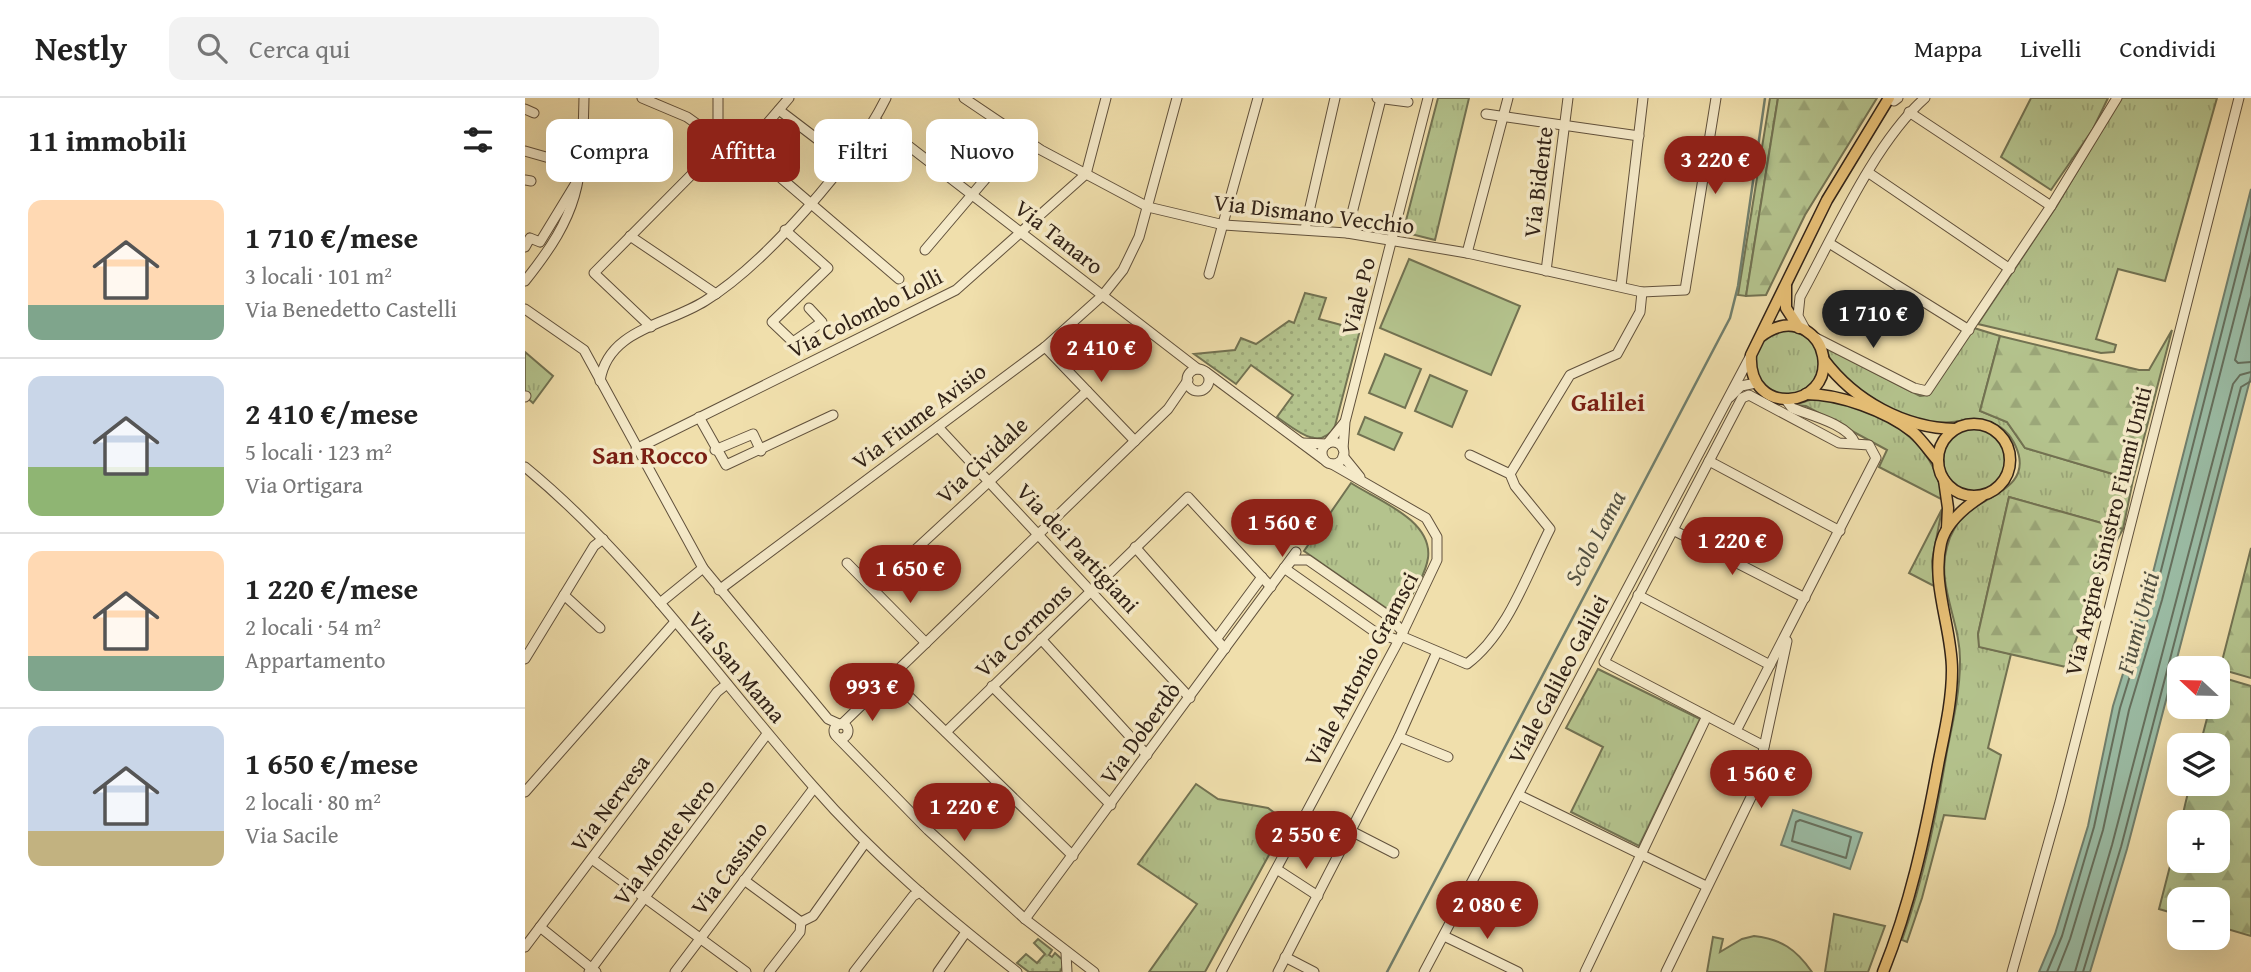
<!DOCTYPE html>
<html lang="it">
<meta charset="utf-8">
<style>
body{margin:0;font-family:"Gentium Book Plus",serif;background:#f2f2f2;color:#222;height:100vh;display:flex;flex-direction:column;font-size:26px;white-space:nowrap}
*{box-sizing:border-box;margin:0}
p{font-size:23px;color:#767676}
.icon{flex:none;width:38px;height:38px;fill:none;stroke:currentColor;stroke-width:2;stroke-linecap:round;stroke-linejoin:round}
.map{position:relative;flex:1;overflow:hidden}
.drawer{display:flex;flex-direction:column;background:#fff;width:525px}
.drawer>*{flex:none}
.guide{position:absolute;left:21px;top:21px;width:665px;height:63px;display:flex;gap:14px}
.needle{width:46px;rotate:292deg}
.buttons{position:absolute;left:1642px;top:558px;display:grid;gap:14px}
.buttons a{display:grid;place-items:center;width:63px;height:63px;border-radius:14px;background:#fff;box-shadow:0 7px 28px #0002;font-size:35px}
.price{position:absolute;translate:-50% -60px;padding:0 16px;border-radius:24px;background:#8f2418;color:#fff;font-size:23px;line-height:46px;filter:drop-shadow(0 2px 4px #0008)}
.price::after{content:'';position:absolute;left:50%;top:42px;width:21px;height:16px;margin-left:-10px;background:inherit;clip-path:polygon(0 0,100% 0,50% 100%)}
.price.current{background:#222;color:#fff}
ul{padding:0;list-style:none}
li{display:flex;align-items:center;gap:21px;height:175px;padding:0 28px}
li+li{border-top:2px solid #e0e0e0}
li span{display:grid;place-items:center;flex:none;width:196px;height:140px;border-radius:14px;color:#555}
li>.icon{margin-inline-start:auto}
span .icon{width:84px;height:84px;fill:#fffc;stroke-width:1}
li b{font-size:30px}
h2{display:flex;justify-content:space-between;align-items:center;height:84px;padding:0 28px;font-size:30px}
.tag{padding:0 24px;border-radius:14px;background:#fff;box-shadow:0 7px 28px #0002;font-size:24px;line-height:63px}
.tag.current{background:#8f2418;color:#fff}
header{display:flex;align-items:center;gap:42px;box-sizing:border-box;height:98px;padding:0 35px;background:#fff;border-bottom:2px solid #e0e0e0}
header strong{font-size:33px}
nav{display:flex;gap:38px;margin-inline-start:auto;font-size:24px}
.search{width:490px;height:63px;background:#f2f2f2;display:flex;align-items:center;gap:18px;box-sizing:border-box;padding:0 24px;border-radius:14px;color:#767676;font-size:26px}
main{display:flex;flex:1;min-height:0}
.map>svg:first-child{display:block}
.grass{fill:url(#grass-tufts);stroke:#727252;stroke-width:2}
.forest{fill:url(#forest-firs);stroke:#727252;stroke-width:2}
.garden{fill:url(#garden-dots);stroke:#727252;stroke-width:2}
.pitch{fill:#b4c38d;stroke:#727252;stroke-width:2}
.water{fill:#9bbda6;stroke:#717f6d;stroke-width:2}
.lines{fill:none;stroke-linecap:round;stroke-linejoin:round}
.shore{stroke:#66705e;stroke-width:2}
.stream{stroke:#717f6d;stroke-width:2.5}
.minor-casing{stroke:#61513c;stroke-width:11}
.major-casing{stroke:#312217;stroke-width:13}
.minor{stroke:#f5eac9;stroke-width:9}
.major{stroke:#e8c076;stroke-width:10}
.labels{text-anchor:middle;stroke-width:7;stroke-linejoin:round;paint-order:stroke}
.street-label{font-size:23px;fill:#312217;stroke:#f5eac9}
.water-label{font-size:24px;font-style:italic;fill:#515042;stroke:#f5eac9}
.quarter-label{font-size:26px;font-weight:bold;fill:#7a1f14;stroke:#f5eac9}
</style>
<header>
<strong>Nestly</strong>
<div class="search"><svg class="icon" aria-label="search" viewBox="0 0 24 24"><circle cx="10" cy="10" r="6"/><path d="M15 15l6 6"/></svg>Cerca qui</div>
<nav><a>Mappa</a><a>Livelli</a><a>Condividi</a></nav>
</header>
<main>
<section class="drawer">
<h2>11 immobili<svg class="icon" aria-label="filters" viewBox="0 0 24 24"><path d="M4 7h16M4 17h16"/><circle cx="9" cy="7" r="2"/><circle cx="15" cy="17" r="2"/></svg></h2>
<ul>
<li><span style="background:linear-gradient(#ffd9b3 75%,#7fa58c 0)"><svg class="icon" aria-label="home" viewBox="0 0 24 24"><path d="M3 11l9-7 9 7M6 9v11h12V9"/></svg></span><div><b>1 710 €/mese</b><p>3 locali · 101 m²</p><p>Via Benedetto Castelli</p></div></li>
<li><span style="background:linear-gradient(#c9d6e8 65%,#8fb573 0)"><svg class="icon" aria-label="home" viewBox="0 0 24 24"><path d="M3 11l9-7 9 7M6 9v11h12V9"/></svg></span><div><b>2 410 €/mese</b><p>5 locali · 123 m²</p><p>Via Ortigara</p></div></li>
<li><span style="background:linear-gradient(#ffd9b3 75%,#7fa58c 0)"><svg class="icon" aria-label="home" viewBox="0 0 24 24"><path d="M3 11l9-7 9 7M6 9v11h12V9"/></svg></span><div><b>1 220 €/mese</b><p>2 locali · 54 m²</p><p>Appartamento</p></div></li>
<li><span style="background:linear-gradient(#c9d6e8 75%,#c2b280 0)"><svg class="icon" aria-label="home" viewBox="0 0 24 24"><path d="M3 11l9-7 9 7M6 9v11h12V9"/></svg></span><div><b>1 650 €/mese</b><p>2 locali · 80 m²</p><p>Via Sacile</p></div></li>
</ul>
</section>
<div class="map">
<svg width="1726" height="874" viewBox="0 0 1726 874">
<defs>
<pattern id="grass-tufts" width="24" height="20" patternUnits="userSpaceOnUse" patternTransform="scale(1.75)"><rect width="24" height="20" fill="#b4c38d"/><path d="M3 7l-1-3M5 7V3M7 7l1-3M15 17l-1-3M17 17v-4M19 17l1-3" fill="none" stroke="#9ba779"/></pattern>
<pattern id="forest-firs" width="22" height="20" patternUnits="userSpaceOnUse" patternTransform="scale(1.75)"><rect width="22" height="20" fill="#b4c38d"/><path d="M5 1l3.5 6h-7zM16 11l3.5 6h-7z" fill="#9ba779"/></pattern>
<pattern id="garden-dots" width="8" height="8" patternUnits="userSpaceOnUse" patternTransform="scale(1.75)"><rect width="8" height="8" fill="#b4c38d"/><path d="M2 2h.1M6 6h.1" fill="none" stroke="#9ba779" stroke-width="1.8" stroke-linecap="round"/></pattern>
</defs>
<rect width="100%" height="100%" fill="#f0dfac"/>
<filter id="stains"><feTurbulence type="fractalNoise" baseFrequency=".00286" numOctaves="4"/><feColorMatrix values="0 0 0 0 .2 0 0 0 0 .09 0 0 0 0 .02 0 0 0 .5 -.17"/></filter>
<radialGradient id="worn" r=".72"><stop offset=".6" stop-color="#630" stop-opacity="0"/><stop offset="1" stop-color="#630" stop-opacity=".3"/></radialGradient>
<g class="grass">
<path d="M913,0H944L910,142L878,134Z"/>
<path d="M1245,0H1253L1221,198L1213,197Z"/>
<path d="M1506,0H1583L1568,31L1526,92L1476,59Z"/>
<path d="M1596,0H1692L1640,183L1593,171L1571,241L1591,247L1589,254L1576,255L1453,226L1531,109Z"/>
<path d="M1449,230L1475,238L1455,313L1482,324L1500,350L1608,382L1598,431L1484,399L1453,536L1455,549L1486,556L1463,650L1476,657L1460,721L1419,717L1397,800L1382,844L1377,842C1399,780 1411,718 1422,653C1428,624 1435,593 1435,564C1436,525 1411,487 1422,449C1425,436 1433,422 1443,414C1464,397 1508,388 1491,349C1473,307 1432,329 1398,324C1369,319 1304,282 1302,250L1395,298L1404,297Z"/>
<circle cx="1262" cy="265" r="32"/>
<path d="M0,254L28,278L8,305L0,298Z"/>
<path d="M1288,301C1347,304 1410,339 1418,402L1354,369L1362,352L1281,308L1269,307Z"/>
<circle cx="1450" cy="362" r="32"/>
<path d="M826,385C852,402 908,422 903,460C900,480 883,502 874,519L779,453Z"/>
<path d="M1417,411L1407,463L1409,488L1384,475Z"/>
<path d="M1073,571L1175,621L1114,748L1046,714L1078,649L1041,630Z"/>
<path d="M671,686L693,701L743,710L762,724L680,874H624L672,806L613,766Z"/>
<path d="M1309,816L1360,828L1343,874H1300Z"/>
</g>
<g class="forest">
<path d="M1253,0H1352L1280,117L1241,197L1221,198Z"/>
<path d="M1647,232L1608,382L1500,350L1482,324L1455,313L1475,238L1614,272H1624Z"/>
<path d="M1484,399L1598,431L1579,465L1541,569L1454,549L1453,536Z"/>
<path d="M1726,450V580L1695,571Z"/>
<path d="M1692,578L1726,588V838L1692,828V802H1654V817L1634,811L1654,733V763H1692V724H1656L1665,686H1692V648L1675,647L1685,609H1692Z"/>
</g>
<g class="garden">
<path d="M780,195L801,200L794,221L835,232L810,328C795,355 770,331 752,319L768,297L726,267L711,286L669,256L710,252L716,240L731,246L764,223L769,225Z"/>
<path d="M513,841L527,852L524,857L527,859L530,855L540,864L535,874H504L492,865L501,856L512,865L520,856L509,845Z"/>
</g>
<g class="pitch">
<path d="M884,161L995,208L966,277L855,230Z"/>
<path d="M860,256L896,271L880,310L844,295Z"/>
<path d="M905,277L942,293L927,329L890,313Z"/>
<path d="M840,319L877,335L869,352L833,336Z"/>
<path d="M1229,838C1256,841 1271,851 1287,874H1182L1188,839L1198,841L1195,854L1217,841Z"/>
</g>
<g class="water">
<path d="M1726,91V278L1602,751L1565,874H1514L1530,836L1563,728L1588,608L1622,498Z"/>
<path d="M1268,712L1337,735L1325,771L1256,747Z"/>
</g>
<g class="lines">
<g class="shore">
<path d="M1726,199L1710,262L1713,265L1726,264"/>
<path d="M1275,722L1326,739L1321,760L1267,743L1271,724Z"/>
<path d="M1522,874L1537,838L1569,729L1595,610L1629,500L1726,119"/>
<path d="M1532,874L1545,841L1578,732L1604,612L1637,502L1726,155"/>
<path d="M1550,874L1587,747L1708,286L1715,277L1726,274"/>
<path d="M1558,874L1596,749L1716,289L1726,283"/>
</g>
<path class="stream" d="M862,874L1205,220L1213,188L1240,0"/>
<defs>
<g id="minor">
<path d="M117,0L162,19L193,41"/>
<path d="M439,0L516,52L623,109L699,127L822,135L942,155L1117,194L1160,192L1191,0"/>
<path d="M852,0L883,4"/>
<path d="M1369,3L1373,0"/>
<path d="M0,11L9,15"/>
<path d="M254,12L321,63"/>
<path d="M1384,14L1526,108"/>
<path d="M961,16L1114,38"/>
<path d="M350,22L673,271"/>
<path d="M193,41L208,39L374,181"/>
<path d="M221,50L264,0"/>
<path d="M0,53L56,69"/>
<path d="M1344,75L1485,171"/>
<path d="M0,82L6,83"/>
<path d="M780,131L810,0"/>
<path d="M260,132L303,170L247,224L268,244L297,224L284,210"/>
<path d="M822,135L856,1"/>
<path d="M105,138L191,196"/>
<path d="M1304,145L1444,232"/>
<path d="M0,149L5,140L15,144L54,80"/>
<path d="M400,152L496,39"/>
<path d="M942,155L983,0"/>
<path d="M1021,173L1043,0"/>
<path d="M684,176L733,0"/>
<path d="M0,183C55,114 57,86 59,0"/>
<path d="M1096,188L1118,0"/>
<path d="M0,211L59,252L178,470L303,621L314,626"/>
<path d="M126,229L69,175L186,57L193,41V0"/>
<path d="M1280,231L1273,218L1275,199C1308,139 1349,45 1400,0"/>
<path d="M1289,239L1389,290L1402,293L1526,108L1592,0"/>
<path d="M520,249L610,343"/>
<circle cx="673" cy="282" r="11"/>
<path d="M681,274L798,361"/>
<path d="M75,283C83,231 142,227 180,203C240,166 330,63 361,0"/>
<path d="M0,299L1,298"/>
<path d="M1205,299L1216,288L1231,285"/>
<path d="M1261,302L1267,310C1284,317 1323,326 1330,345"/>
<path d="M174,319L201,367L308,317"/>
<path d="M413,329L665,600"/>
<circle cx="808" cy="355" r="11"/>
<path d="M777,345L802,346L819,325"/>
<path d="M111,351L431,192L561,76L581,0"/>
<path d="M818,351L820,324L903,0"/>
<path d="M190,352L228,336L236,353"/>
<path d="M818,358L835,379"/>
<path d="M1184,363L1315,433"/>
<path d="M0,369C111,460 193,581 288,688C349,758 419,817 492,874"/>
<path d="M985,376L1045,277L1092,256L1115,214L1117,194"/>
<path d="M1148,432L1280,500"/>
<path d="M610,449L700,551"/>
<path d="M322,465L401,545"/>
<path d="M763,467L767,462H783L862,517L878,534"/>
<path d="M759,470L850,534L873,542"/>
<path d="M349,490L562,293"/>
<path d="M194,492L520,249L578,197L598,172L614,139L652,0"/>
<path d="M39,497L75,530"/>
<path d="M1113,497L1245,567"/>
<path d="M135,505L178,470"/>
<path d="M876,538L942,566C983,535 1002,476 1025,431L990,388L985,376L945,357"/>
<path d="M692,540L737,479"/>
<path d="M516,541L622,657"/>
<path d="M0,561L69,448L78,441"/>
<path d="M366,581L548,758"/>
<path d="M467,588L586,707"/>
<path d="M317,626L643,311L663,282"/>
<circle cx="316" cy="633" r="7"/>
<path d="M1211,633L1351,360L1344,347L1314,345L1224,297L1217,300L1079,564L1239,648"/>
<path d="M421,634L663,399L746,489"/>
<path d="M874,639L923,659"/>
<path d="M313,640L403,732L500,821L569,874"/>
<path d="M0,694L149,525"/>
<path d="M994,697L1181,788"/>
<path d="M826,733L869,755"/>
<path d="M67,761L221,874"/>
<path d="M753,772L793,798"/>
<path d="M219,782L276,824"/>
<path d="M500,821L771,454"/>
<path d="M276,824L288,818L340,745"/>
<path d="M15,829L71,874"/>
<path d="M919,838L993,874"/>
<path d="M0,849L192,594L202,586"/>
<path d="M541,855L542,874"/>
<path d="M760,859L789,874"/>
<path d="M64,874L242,636"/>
<path d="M150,874L289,690"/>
<path d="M244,874L275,834L276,824"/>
<path d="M329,874L388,798L395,794"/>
<path d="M413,874L441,834"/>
<path d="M696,874L876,538L912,462V439L901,420L807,366"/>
<path d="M753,874L874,639L911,556"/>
<path d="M899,874L1226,257"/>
<path d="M1060,874L1182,618"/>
<path d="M1141,874L1230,691L1262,543"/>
<path d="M1487,874L1535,704L1714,0"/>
</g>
<g id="major">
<path d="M1261,188V210L1274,230"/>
<path d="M1235,239C1248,229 1264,223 1280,232C1290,238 1296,247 1298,258C1307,311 1222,320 1226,257L1302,102L1364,0"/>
<path d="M1299,262C1330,303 1379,330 1430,331"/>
<path d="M1281,296C1315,296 1361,313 1388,334C1397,342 1405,354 1413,363"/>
<circle cx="1449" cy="362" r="36"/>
<path d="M1419,382L1423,410L1422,430"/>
<path d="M1358,874C1385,807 1400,738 1413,667C1419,636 1427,604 1427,572C1427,530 1406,487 1416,445C1421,424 1440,409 1457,398"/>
</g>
</defs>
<use href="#minor" class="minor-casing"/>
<use href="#major" class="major-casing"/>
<use href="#minor" class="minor"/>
<use href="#major" class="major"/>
</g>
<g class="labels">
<g class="street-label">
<text transform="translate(1013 84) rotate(-83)" y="8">Via Bidente</text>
<text transform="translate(789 116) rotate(7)" y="8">Via Dismano Vecchio</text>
<text transform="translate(534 139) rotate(38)" y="8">Via Tanaro</text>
<text transform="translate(833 198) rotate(-76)" y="8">Viale Po</text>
<text transform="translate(340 215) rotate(-27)" y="8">Via Colombo Lolli</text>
<text transform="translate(394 318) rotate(-37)" y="8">Via Fiume Avisio</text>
<text transform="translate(457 362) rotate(-43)" y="8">Via Cividale</text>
<text transform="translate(1583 433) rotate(-76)" y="8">Via Argine Sinistro Fiumi Uniti</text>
<text transform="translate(553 450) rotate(47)" y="8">Via dei Partigiani</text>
<text transform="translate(498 532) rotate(-44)" y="8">Via Cormons</text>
<text transform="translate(212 569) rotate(50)" y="8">Via San Mama</text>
<text transform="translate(836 571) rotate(-62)" y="8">Viale Antonio Gramsci</text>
<text transform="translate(1033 581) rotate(-62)" y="8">Viale Galileo Galilei</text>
<text transform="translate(615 635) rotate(-54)" y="8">Via Doberdò</text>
<text transform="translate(85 705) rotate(-53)" y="8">Via Nervesa</text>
<text transform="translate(139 744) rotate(-53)" y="8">Via Monte Nero</text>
<text transform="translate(204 770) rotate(-53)" y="8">Via Cassino</text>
</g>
<g class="water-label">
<text transform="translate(1070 440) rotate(-62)" y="8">Scolo Lama</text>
<text transform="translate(1613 525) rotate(-75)" y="8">Fiumi Uniti</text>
</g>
<g class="quarter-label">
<text x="1083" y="313">Galilei</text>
<text x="125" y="366">San Rocco</text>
</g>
</g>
<rect width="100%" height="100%" filter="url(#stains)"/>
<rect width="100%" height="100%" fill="url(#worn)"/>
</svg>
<div class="buttons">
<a><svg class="needle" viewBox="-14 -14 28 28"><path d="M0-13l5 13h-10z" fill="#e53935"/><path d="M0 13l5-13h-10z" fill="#767676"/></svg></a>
<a><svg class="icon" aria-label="layers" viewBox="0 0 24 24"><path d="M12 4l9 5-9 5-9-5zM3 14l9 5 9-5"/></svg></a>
<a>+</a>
<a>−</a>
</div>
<b class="price" style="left:1190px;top:98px">3 220 €</b>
<b class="price current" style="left:1348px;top:252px">1 710 €</b>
<b class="price" style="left:576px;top:286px">2 410 €</b>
<b class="price" style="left:757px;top:461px">1 560 €</b>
<b class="price" style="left:1207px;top:479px">1 220 €</b>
<b class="price" style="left:385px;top:507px">1 650 €</b>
<b class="price" style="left:347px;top:625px">993 €</b>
<b class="price" style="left:1236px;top:712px">1 560 €</b>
<b class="price" style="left:439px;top:745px">1 220 €</b>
<b class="price" style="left:781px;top:773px">2 550 €</b>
<b class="price" style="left:962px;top:843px">2 080 €</b>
<div class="guide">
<a class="tag">Compra</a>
<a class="tag current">Affitta</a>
<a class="tag">Filtri</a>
<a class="tag">Nuovo</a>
</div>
</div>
</main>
